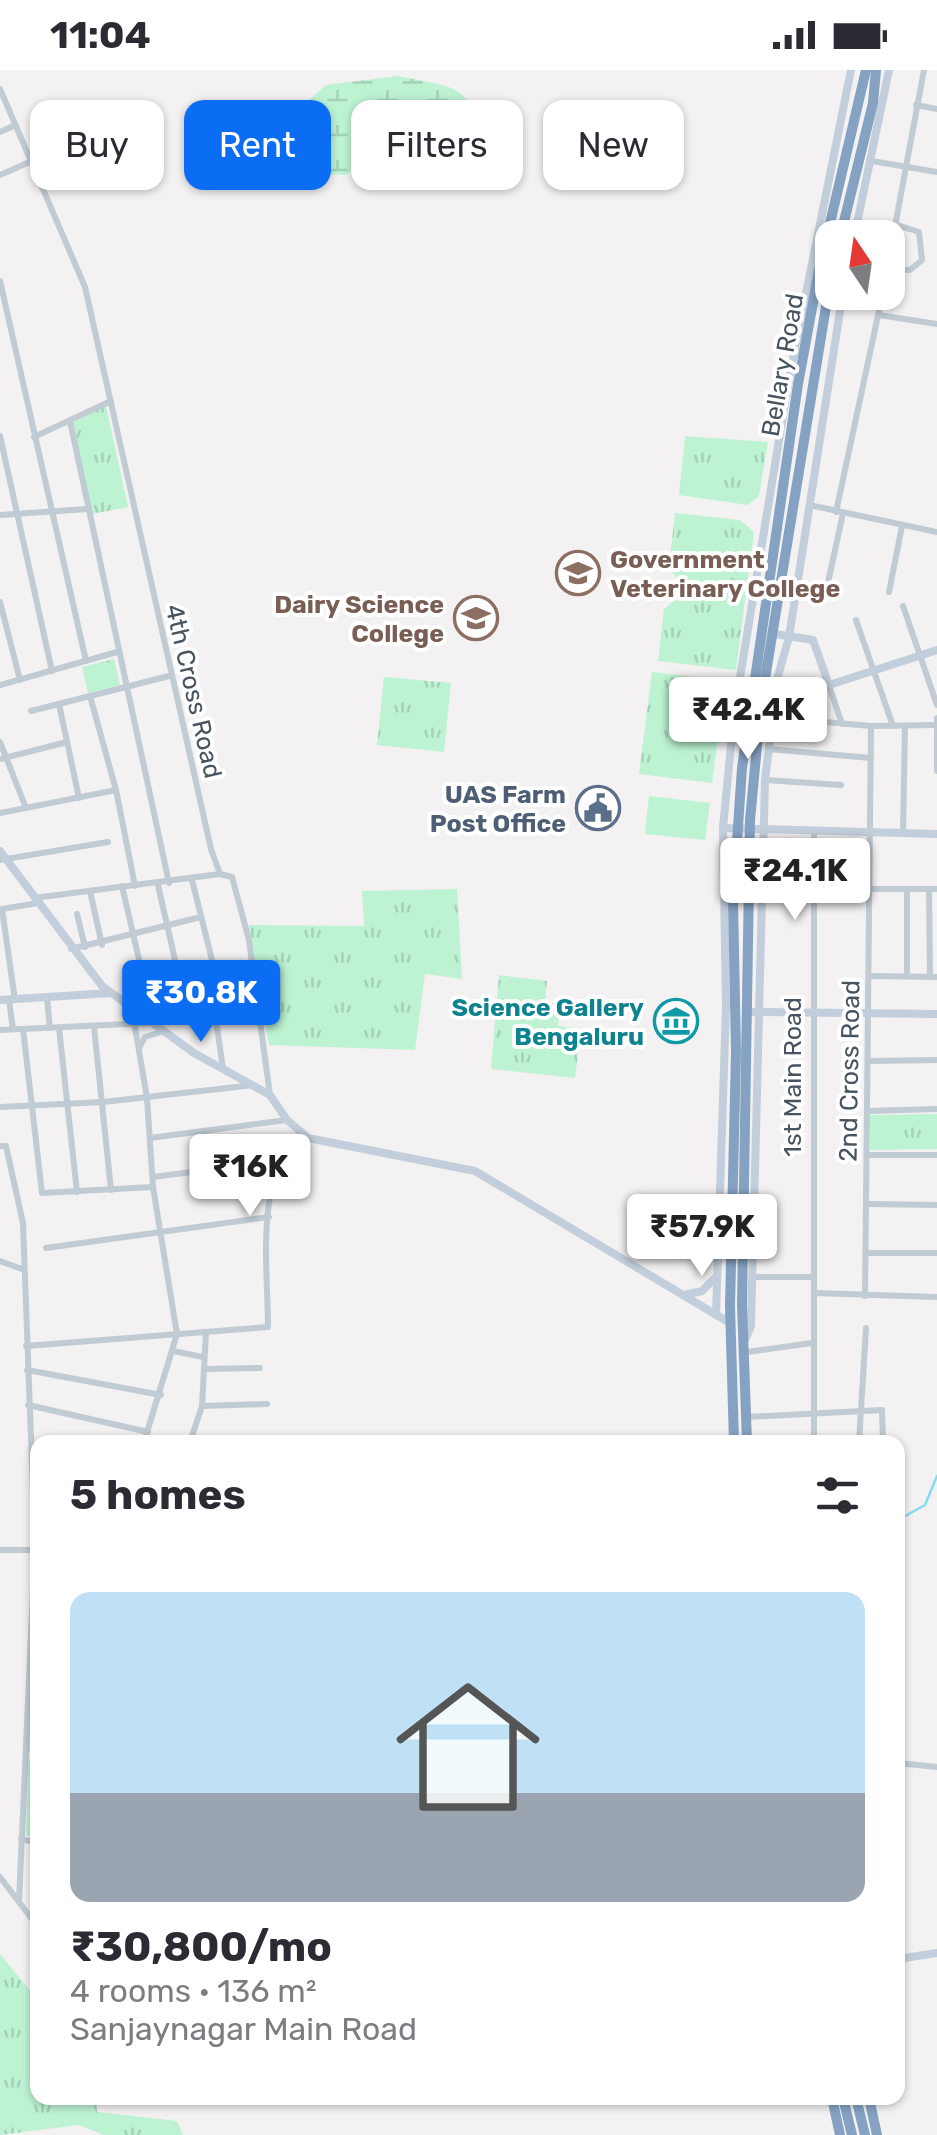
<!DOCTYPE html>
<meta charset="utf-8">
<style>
body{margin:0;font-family:Rubik,sans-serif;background:#f2f2f3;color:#2b2b33;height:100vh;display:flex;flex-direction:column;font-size:38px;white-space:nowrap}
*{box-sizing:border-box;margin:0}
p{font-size:32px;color:#7c7c81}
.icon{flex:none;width:55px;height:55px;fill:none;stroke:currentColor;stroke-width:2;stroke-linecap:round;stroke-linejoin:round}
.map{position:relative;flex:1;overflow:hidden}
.panel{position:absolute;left:30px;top:1365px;width:875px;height:670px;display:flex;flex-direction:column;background:#fff;border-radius:20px;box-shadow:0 2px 8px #0004}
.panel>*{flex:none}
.hud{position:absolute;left:30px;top:30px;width:878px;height:90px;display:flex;gap:20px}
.needle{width:65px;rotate:347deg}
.tools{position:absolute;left:815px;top:150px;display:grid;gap:20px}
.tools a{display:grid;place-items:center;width:90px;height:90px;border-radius:20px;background:#fff;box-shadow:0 2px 8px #0004;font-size:50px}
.price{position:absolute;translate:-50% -85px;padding:0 22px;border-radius:10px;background:#fff;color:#222;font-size:32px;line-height:65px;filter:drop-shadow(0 2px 5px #0008)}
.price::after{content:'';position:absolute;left:50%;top:60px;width:30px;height:22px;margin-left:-15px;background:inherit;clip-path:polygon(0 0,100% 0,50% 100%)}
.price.on{background:#0a6df4;color:#fff}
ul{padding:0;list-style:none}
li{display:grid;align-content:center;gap:20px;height:530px;padding:0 40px}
li span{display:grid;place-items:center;height:310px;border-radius:20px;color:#555}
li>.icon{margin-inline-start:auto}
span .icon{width:180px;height:180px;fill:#fffc;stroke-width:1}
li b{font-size:42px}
h2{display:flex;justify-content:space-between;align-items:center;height:120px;padding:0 40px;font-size:42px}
.pill{padding:0 35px;border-radius:20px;background:#fff;box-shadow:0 2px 8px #0004;font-size:35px;line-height:90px}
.pill.on{background:#0a6df4;color:#fff}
.status{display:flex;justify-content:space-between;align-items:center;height:70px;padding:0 50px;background:#fff;direction:ltr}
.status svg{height:28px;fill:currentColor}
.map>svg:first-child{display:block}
.grass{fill:url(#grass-tufts)}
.wetland{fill:url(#wetland-marsh)}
.pitch{fill:#bdf3d3}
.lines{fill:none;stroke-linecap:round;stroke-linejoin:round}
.stream{stroke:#86dbf4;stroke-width:2.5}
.street{stroke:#c0cbd3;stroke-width:6}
.secondary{stroke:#c2cedb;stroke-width:8}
.highway{stroke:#85a2c3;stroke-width:10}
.labels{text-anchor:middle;stroke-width:8;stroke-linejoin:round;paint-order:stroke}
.street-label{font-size:25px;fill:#475460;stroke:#fff}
.education-label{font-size:25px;font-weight:bold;fill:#785e54;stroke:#fff;text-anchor:start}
.service-label{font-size:25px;font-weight:bold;fill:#4e5e75;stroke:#fff;text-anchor:end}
.culture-label{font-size:25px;font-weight:bold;fill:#0d838f;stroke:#fff;text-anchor:end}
</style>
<div class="status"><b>11:04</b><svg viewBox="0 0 49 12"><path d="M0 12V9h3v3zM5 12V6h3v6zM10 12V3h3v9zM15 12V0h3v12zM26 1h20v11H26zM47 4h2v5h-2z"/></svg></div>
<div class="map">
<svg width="937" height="2065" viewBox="0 0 937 2065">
<defs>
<pattern id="grass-tufts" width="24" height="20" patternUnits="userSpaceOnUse" patternTransform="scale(2.5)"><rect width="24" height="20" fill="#bdf3d3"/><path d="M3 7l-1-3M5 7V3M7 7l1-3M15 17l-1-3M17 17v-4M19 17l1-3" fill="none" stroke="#a4d2b8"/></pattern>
<pattern id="wetland-marsh" width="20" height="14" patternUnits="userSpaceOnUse" patternTransform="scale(2.5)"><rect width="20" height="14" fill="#bdf3d3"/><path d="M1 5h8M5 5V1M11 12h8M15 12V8" fill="none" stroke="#a4d2b8"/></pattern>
</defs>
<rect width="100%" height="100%" fill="#f3f1f1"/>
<g class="grass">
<path d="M106,336L128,437L92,444L72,353Z"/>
<path d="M685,366L768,372L759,426L748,435L679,425Z"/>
<path d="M675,443L740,450L754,462L736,600L658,591L664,539L678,528L682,516L669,497Z"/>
<path d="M114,589L120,615L88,623L82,597Z"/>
<path d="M652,602L726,611L712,713L639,704Z"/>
<path d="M384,607L451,613L444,682L377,675Z"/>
<path d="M457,819L462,909L425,904L415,980L269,975L249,855L364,856L362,821Z"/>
<path d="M499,905L547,911L545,932L561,934L558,956L581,959L575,1008L491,999Z"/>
<path d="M937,1044V1079L870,1080V1045Z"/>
<path d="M34,1569L38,1570L37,1683L25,1681Z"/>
<path d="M28,1691L37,1692V1768L26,1765Z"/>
<path d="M0,1884L37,1929L38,2028H96L97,2042L177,2051L183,2065H104L79,2055L0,2065Z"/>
</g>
<path class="wetland" d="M397,6C479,21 465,17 483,94C438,128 415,116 367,93L345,105L329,104L303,72L298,40L326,15Z"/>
<path class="pitch" d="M649,726L710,733L705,770L645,764Z"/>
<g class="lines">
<path class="stream" d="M898,1450L925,1435L937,1406"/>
<g class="street">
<path d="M0,19L85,217L211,779L220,804L232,807L249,870L270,1025"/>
<path d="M916,35L937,39"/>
<path d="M0,62L16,55"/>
<path d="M872,91L937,102"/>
<path d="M0,105L32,91"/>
<path d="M888,194L924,0"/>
<path d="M888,199L910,200L922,190L919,162L894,154"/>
<path d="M0,211L86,591"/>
<path d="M879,245L937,254"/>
<path d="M70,351L169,813"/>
<path d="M0,366L52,601"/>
<path d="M34,367L111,331"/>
<path d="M809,435L937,462"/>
<path d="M836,442L883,222"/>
<path d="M0,445L87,439"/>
<path d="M826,522L843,443"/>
<path d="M889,522L902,456"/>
<path d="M0,532L20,610"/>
<path d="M903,536L937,635"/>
<path d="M856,550L893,656"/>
<path d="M0,615L117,582"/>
<path d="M829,615L842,654"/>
<path d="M90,626L116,720L135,816"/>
<path d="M59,634L79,728"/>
<path d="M31,641L169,606"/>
<path d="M734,644L871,656L937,655"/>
<path d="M937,648V701"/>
<path d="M0,672L26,738"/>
<path d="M768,679L871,688"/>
<path d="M0,689L67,672"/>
<path d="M765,710L841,715"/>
<path d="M0,743L116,720"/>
<path d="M903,764L905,656"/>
<path d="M0,790L108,772"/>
<path d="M192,810L219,918L215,943L223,999"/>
<path d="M158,815L180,912"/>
<path d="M122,816L151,941L144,949"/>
<path d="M871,819H937"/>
<path d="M929,819L930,907"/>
<path d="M90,821L102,875"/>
<path d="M34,828L220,804"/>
<path d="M77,844L85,877"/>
<path d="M71,879L201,847"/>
<path d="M870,906L937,907"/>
<path d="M907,906V819"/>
<path d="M47,929L50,958"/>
<path d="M9,930L13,959"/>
<path d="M15,930L2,839L38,833"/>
<path d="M94,957L111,1120"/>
<path d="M135,957L147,1028L153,1117L177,1264L144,1372"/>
<path d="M59,958L77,1122"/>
<path d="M23,959L42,1123L153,1117"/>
<path d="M0,960L148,953"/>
<path d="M139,978L145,967L161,962"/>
<path d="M870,991L937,990"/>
<path d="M0,1037L103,1032L254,1015"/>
<path d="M868,1041L937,1039"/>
<path d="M150,1068L287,1050"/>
<path d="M0,1076H6L23,1153L35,1475L19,1831"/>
<path d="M867,1085H937"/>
<path d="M153,1107L278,1091"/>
<path d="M866,1134L937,1135"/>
<path d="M46,1178L269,1147"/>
<path d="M866,1183H937"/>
<path d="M0,1191L22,1199"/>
<path d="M753,1207H813"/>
<path d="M814,1223L937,1227"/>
<path d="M865,1226L871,656"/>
<path d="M26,1276L268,1257C268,1198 254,1108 300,1063"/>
<path d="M173,1281L203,1287"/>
<path d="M747,1282L812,1273"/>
<path d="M206,1299L260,1298"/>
<path d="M27,1300L161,1325"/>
<path d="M28,1335L148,1362"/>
<path d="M202,1336L267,1334"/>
<path d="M747,1347L882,1340L883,1372"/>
<path d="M190,1372L202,1336L206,1262"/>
<path d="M814,1372V762"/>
<path d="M859,1372L866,1258"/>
<path d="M0,1480H35"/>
<path d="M898,1693L937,1697"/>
<path d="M21,1769L38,1773"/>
<path d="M0,1807L38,1857"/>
</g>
<g class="secondary">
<path d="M854,168L889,0"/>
<path d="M775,564L813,570L829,615L937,580"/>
<path d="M723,758L937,764"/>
<path d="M0,781L102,916L194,983L270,1025L287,1050L308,1068L475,1101L730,1253"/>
<path d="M0,930L111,923"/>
<path d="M752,942L937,944"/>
<path d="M684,1225L702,1221L717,1206"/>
<path d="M716,1245L726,936L723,758L734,644L790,303L851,0"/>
<path d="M746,1268L751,1256L765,710L778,606L789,567L843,222"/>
<path d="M898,1889L937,1883"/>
</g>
<g class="highway">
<path d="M840,168L873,33L876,0"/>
<path d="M734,1372L730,1236L736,982L733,830L742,698L798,314L819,200L866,0"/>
<path d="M747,1372L742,1235L750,750L761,633L832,200"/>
<path d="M832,2028L840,2065"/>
<path d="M843,2028L852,2065"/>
<path d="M856,2028L865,2065"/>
<path d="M869,2028L877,2065"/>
</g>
</g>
<defs>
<symbol id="university-ring" viewBox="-11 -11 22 22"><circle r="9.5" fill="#fff" stroke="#8d6e63" stroke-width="1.5"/><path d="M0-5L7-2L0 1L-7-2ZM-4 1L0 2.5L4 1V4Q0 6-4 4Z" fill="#8d6e63"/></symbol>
<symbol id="civic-ring" viewBox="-11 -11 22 22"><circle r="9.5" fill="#fff" stroke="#5c6f8a" stroke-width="1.5"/><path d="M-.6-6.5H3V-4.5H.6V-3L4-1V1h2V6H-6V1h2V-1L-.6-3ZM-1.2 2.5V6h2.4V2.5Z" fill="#5c6f8a"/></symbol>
<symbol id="museum-ring" viewBox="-11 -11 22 22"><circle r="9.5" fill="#fff" stroke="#0f9aa8" stroke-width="1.5"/><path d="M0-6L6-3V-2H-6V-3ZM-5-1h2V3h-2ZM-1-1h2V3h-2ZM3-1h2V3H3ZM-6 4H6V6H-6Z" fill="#0f9aa8"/></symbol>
</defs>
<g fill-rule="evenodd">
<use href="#university-ring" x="553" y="478" width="50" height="50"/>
<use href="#university-ring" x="451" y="523" width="50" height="50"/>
<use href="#civic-ring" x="573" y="713" width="50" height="50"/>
<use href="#museum-ring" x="651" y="926" width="50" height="50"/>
</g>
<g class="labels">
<g class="street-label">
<text transform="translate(782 295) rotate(-80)" y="9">Bellary Road</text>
<text transform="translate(194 621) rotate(77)" y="9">4th Cross Road</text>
<text transform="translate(849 1001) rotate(-89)" y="9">2nd Cross Road</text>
<text transform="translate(792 1007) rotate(-90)" y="9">1st Main Road</text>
</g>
<g class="education-label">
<text x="610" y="498">Government<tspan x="610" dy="29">Veterinary College</tspan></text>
<text x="444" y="543" text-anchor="end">Dairy Science<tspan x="444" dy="29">College</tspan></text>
</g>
<g class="service-label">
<text x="566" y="733">UAS Farm<tspan x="566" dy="29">Post Office</tspan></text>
</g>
<g class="culture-label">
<text x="644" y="946">Science Gallery<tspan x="644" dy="29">Bengaluru</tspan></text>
</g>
</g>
</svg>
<div class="tools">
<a><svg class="needle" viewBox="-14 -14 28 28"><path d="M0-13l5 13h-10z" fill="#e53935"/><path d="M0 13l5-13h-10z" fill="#7c7c81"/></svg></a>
</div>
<b class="price" style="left:748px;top:692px">₹42.4K</b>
<b class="price" style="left:795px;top:853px">₹24.1K</b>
<b class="price on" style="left:201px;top:975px">₹30.8K</b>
<b class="price" style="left:250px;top:1149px">₹16K</b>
<b class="price" style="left:702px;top:1209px">₹57.9K</b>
<div class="hud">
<a class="pill">Buy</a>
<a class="pill on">Rent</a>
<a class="pill">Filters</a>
<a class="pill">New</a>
</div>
<section class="panel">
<h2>5 homes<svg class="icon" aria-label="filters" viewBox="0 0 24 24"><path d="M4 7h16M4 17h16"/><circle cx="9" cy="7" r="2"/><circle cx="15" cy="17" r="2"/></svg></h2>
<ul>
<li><span style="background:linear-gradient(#bfe0f5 65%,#9aa5b1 0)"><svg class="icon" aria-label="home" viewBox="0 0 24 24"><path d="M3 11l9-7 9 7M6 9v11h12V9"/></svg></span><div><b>₹30,800/mo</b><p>4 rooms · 136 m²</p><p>Sanjaynagar Main Road</p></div></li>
</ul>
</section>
</div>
